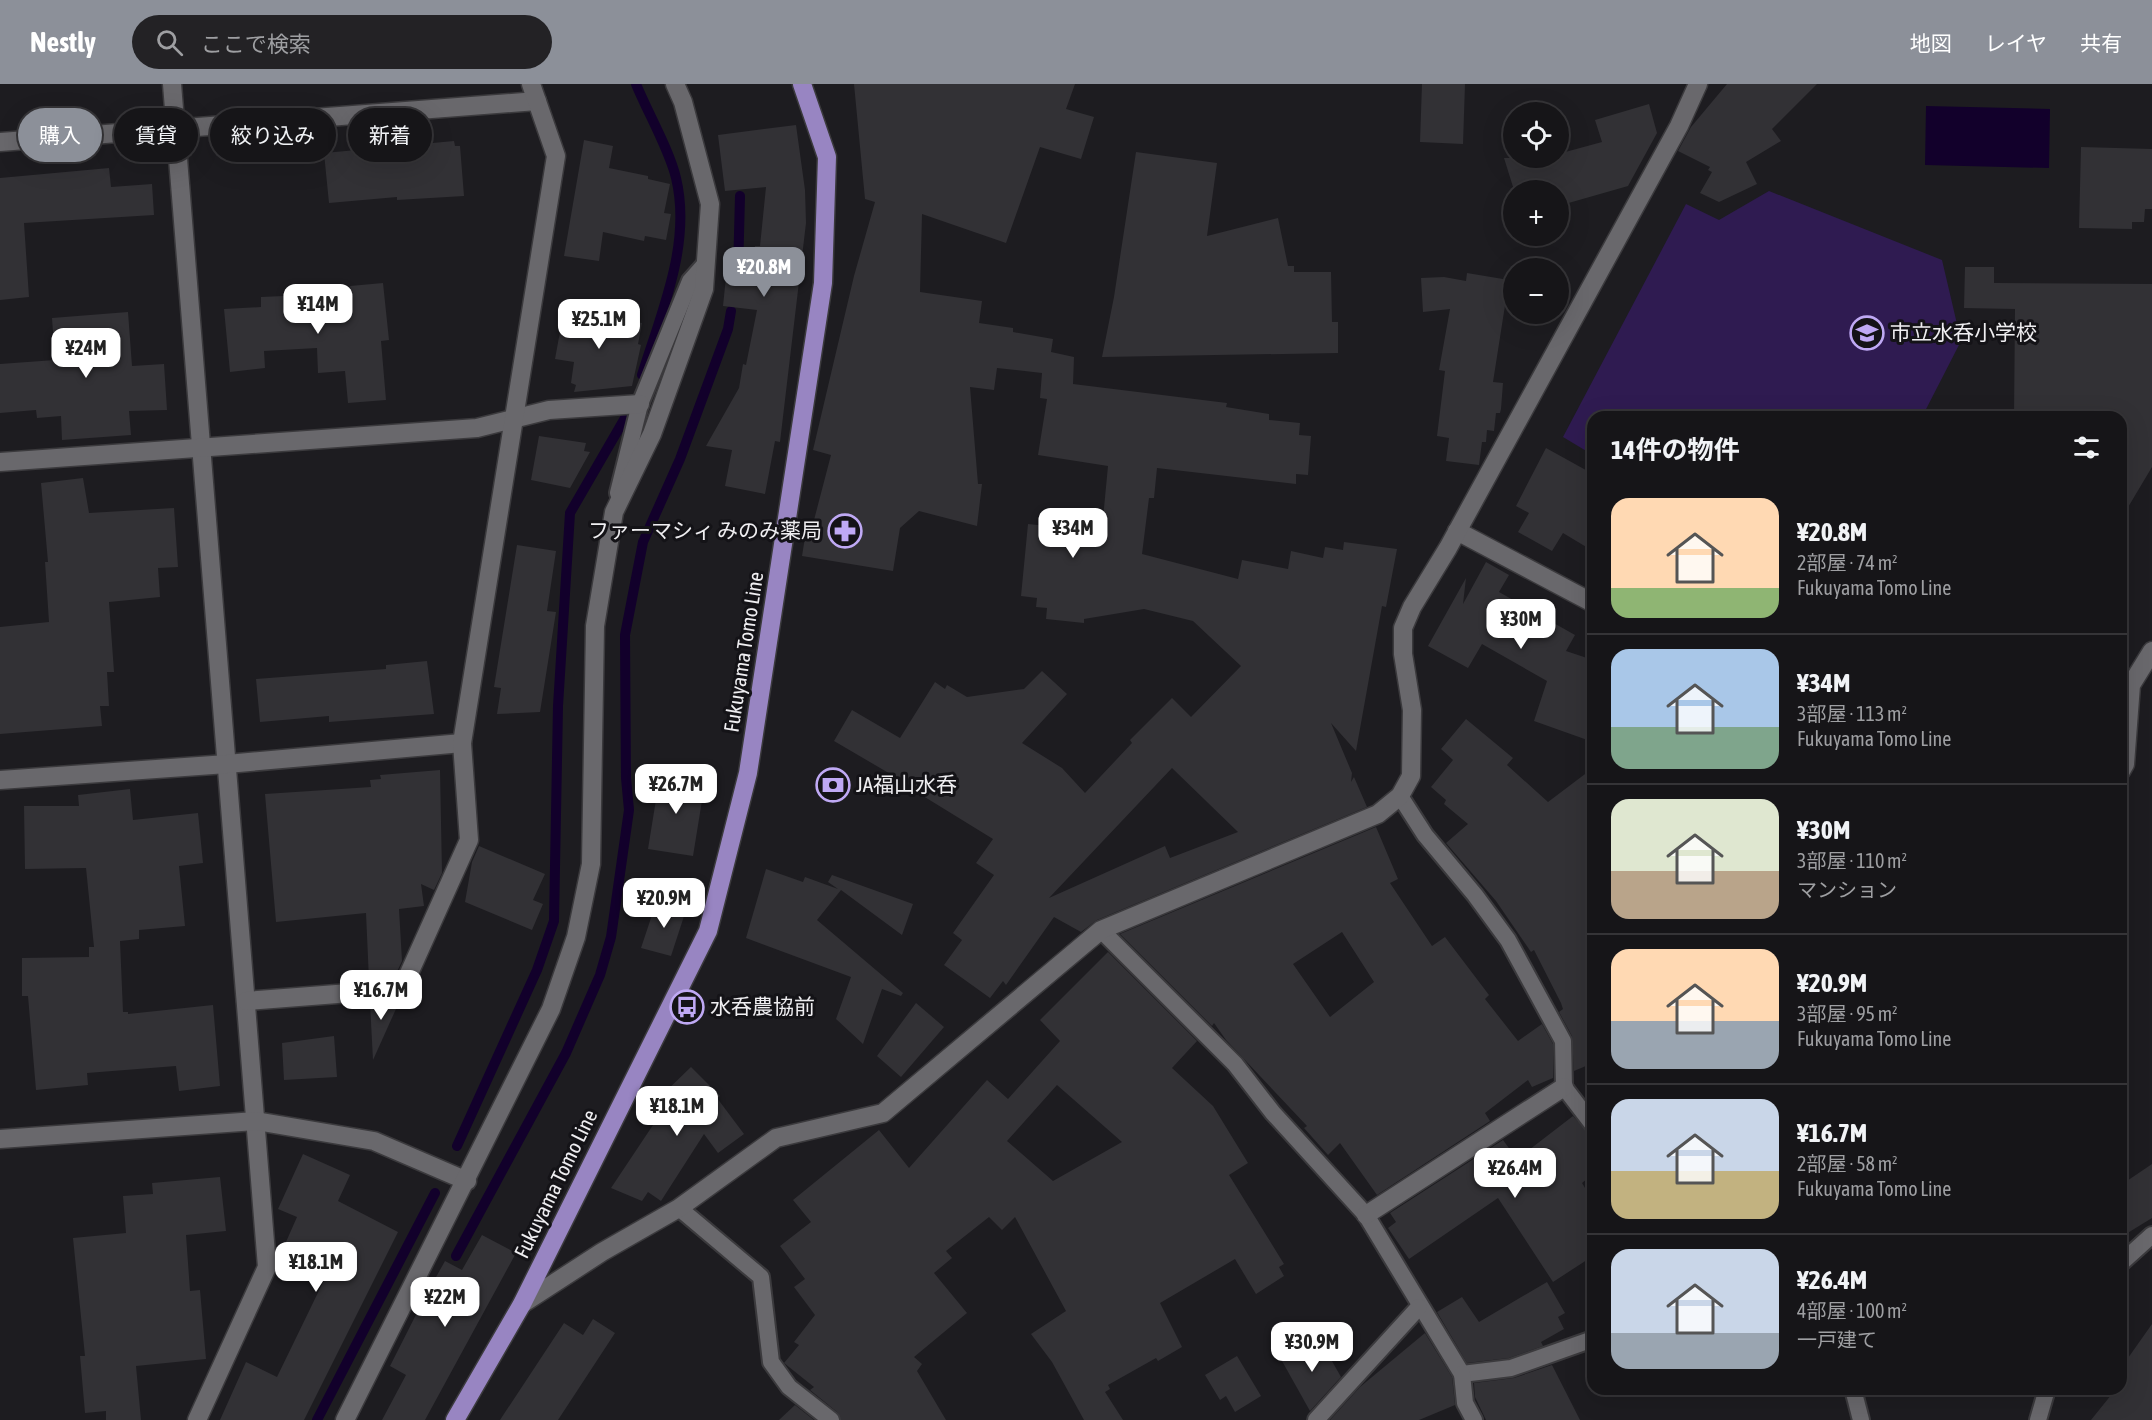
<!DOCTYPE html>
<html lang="ja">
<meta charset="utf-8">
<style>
body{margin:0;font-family:"Asap Condensed","Noto Sans JP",sans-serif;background:#232225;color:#f1f3f6;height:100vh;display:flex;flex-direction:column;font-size:22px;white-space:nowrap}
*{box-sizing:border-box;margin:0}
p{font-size:20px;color:#9e9fa2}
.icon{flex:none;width:33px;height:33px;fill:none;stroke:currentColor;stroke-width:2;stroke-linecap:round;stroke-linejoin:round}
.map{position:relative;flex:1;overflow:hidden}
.side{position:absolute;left:1587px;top:327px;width:540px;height:984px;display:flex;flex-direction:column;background:#161518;border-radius:18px;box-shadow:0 6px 24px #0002,0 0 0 2px #353437}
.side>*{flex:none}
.guide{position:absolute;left:18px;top:24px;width:570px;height:54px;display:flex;gap:12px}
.controls{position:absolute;left:1503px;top:18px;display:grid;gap:12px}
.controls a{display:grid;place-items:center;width:66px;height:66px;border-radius:50%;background:#161518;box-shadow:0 6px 24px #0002,0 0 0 2px #353437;font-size:30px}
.price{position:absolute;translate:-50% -51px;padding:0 14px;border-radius:12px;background:#fff;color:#222;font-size:20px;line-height:39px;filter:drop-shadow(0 2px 3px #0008)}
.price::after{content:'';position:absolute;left:50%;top:36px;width:18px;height:14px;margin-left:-9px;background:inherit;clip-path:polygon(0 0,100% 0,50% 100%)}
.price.selected{background:#8c9099;color:#fff}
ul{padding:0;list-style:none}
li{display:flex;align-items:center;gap:18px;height:150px;padding:0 24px}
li+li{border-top:2px solid #353437}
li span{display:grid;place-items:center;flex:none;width:168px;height:120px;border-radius:18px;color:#555}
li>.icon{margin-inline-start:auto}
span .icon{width:72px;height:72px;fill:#fffc;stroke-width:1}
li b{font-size:26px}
h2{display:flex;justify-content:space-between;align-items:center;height:72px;padding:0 24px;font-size:26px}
.chip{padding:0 21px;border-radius:27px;background:#161518;box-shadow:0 6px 24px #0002,0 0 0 2px #353437;font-size:21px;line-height:54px}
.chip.selected{background:#8c9099;color:#fff}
header{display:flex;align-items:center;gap:36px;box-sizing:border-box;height:84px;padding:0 30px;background:#8c9099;color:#fff}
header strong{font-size:28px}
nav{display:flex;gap:33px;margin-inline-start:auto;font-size:21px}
.search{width:420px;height:54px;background:#232225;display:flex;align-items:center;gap:15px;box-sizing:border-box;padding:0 21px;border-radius:33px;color:#9e9fa2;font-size:22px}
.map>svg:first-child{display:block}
.green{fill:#2f1b51}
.water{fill:#12002b}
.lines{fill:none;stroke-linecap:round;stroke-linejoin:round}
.stream{stroke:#12002b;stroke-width:10}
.building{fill:#323135;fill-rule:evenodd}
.lane-casing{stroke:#3b3a3d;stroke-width:20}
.street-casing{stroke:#3b3a3d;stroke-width:21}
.primary-casing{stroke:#3b3a3d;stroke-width:21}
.lane{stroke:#69686c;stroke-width:16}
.street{stroke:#69686c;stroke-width:18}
.primary{stroke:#9885c2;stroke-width:18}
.labels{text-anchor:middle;stroke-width:6;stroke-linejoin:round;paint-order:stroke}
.poi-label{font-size:21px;fill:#efeef1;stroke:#141317;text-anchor:start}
.street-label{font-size:21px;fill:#efeef1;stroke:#141317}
</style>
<header>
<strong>Nestly</strong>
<div class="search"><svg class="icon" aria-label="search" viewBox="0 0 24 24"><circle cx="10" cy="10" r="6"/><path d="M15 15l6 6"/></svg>ここで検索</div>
<nav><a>地図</a><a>レイヤ</a><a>共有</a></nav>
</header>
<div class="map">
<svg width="2152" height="1336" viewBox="0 0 2152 1336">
<rect width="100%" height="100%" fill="#1d1c20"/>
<path class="green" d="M1769,107L1942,176L1961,257L1922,333H1593V371L1563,353L1686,120L1719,136Z"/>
<path class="water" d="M1926,22L2050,25L2049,84L1925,81Z"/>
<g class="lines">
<g class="stream">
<path d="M636,0C647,27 670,67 676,94C692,160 661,229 642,291"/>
<path d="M738,189L740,112"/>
<path d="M457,1062L537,886L554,837L558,622L570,429L625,334"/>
<path d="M456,1172L566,969L600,891L611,853L629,726L626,694L625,551L643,458L680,375L728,245L731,227"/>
<path d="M317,1336L435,1109"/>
</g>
</g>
<g class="building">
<path d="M854,0H1075L1066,25L1094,33L1081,75L1040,63L1006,159L922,130L920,208L982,217L979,239L1013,244V248L1053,255L1051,268L1074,273L1073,300L1227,319L1226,323L1269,330V336L1300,339L1299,351L1311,352L1308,391L1296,390V400L1157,384L1154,414H1149L1142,470L1238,495L1242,476L1288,485L1291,467L1323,474L1325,463L1343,466L1344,458L1397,465L1386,523L1382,522L1356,667L1331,639L1352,689L1351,698L1354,693L1367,723L1097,836L1081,848L1054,833L1006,901L1003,897L990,914L944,881L962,856L953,849L994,791L976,779L993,755L915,707L916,705L834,657L852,626L900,654L935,598L945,605L947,601L967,613L1024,605L1042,587L1067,610L1022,659L1062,684L1085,709L1132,659L1130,656L1172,614L1191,633L1241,582L1193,537L1144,525L1084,535V539L1046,535L1047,524L1036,523L1037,514L1021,512L1028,440L1086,446L1087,444L1102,445L1108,382L1038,371L1047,315L1040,314L1042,289L997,284L994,306L970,303L978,400H982L977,442L919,427L900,444L893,487L802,472L808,435L814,436L831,371L813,366L854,192L875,118L865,115ZM1172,684L1238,748L1170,774L1165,762L1049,814Z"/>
<path d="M1422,0H1465L1463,60L1420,58Z"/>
<path d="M1727,0H1817L1772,45L1781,57L1746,78L1757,100L1719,118L1700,109L1712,88L1708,86L1710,83L1678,67L1691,43Z"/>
<path d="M1649,20L1657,49L1628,102L1558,122V106H1514L1504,74H1558V70L1602,58L1595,36Z"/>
<path d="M796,41L805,106L806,139L780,358L775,357L765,410L725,402L732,366L706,362L739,304L743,280L746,281L757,226L723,222L726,193L751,196L755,162H760L766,103L725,107L718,51Z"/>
<path d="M584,56L613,62L609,84L648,92V95L670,100L664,129L671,130L666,156L645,152L644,157L603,148L599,177L564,172Z"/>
<path d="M454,57L455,62H460L464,112L397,116V113L329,119L324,69Z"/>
<path d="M2081,63L2152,65V125H2145L2144,138H2132V145L2079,144Z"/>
<path d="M1136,68L1217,79L1207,152L1278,134L1288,182H1294V188H1331L1332,238H1338V269L1102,273L1114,213Z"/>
<path d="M109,84L111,103L152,100L154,131L24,139L29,213L0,216V94Z"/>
<path d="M1965,183H1994V199L2152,200V383L2121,435V333H2014L2015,225L1964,224Z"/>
<path d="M1467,189L1509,196L1493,298L1503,299L1501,325L1500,329H1496L1494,347L1487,346L1486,358H1482L1479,381L1446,377L1449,354L1437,352L1445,287L1439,286L1450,225L1423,228L1421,194L1444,193L1466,197Z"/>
<path d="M383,199L389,256L381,257L386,316L348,319L345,287L318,289L317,264L264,267L265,284L230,288L224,225L261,223V213L351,209L350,202Z"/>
<path d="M564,226L642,239L638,260L641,261L632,302L574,308L576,301L571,299L574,278L555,275Z"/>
<path d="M128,228L132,282L164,280L167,326L129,327L131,351L62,356L61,332L37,334L36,326L0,329V280L55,276L52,234Z"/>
<path d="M539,352L586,359L584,367L590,368L570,404L531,396Z"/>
<path d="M1546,364L1593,390V467L1563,449L1552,467L1518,448L1529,429L1516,422Z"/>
<path d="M83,394L89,429L174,424L178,483L158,484L160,513L109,518L114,588H107L109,622H100L102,642L0,650V543L49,538L45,478H48L41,399Z"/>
<path d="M517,461L556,467L547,527L556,528L540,628L497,630L501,604L494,603Z"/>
<path d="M1486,478L1509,491L1499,508L1575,551L1566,567L1593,576V658L1534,637L1547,597L1482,560L1468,584L1428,562L1466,494L1463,520Z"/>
<path d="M427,577L434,630L329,638V632L260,638L256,595L386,585V581Z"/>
<path d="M1466,635L1513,674L1507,681L1548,718L1593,684V979L1574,987L1572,952L1559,928L1563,925L1561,919L1534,866L1531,868L1496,817L1446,759L1468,740L1444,720L1446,716L1431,703L1453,676L1441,665Z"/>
<path d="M440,686L442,789L434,806L421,800L424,822L399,825L402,877L394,894L369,896L366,829L276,838L265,710L371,703L370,696L381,695L380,691Z"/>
<path d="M660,691L705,698L693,772L648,765Z"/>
<path d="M130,705L133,736L198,729L203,779L179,782L185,842L139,846V855L120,857L123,928H128V930L213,921L220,1002L179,1007L176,982L87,989L88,1001L36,1006L28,912H22V874L89,873V863H94L86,784L25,785L24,722H79L78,711Z"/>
<path d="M1376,743L1398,795L1390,799L1432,862L1445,853L1489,911L1485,915L1518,957L1542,940L1553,960V994L1532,1003L1528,996L1485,1029L1490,1037L1377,1111L1340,1059L1328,1071L1304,1044L1307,1042L1226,956L1214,939L1212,942L1120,850ZM1342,848L1374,898L1330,933L1293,880Z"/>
<path d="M479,762L545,790L533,816L543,820L532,846L465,818L472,778Z"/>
<path d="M766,785L803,798L805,793L838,805L828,798L832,791L913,820L902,851L841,806L817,836L903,909L901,912L882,905L863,960L836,935L851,893L746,854Z"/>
<path d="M657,816L686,826L671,872L641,864Z"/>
<path d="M1108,868L1197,957L1172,984L1213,1022L1248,1079L1229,1091L1284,1180L1279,1183L1284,1192L1256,1210L1235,1175L1160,1219L1182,1263L1158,1277L1156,1274L1108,1301L1110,1305L1105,1308L1123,1336H1084L1052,1278L1031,1250L1066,1227L1015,1133L1002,1146L989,1133L946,1167L952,1174L934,1189L967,1229L914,1273L922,1280L917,1287L946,1336H841L837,1328L810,1306L814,1303L784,1279L799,1261L794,1258L815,1231L794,1203L805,1195L780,1162L811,1138L793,1116L879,1046L909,1084L987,996L1008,1015L1060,957L1040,936ZM1057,1001L1122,1058L1053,1097L1007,1057Z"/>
<path d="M400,916L373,976L370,919Z"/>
<path d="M916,919L944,943L901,993L877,972Z"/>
<path d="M334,952L337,993L284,996L282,959Z"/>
<path d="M691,983L720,1012L717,1014L744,1050L718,1069L704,1050L661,1117L648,1108L642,1117L611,1104L667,1020L660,1013Z"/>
<path d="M1573,1032L1593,1053V1090L1582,1099L1593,1117V1172L1553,1198L1498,1114L1409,1175L1388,1144L1396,1138L1390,1129L1503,1056L1517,1075Z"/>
<path d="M303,1070L350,1091L338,1117L398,1148L304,1336H220L246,1278L277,1293L328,1188L282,1167L297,1133L278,1125Z"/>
<path d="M2152,1080V1134L2121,1153V1101Z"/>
<path d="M220,1093L226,1147L186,1151L190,1207L200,1206L206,1275L136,1282L141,1336H106V1327L85,1329L80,1272H85L73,1154L126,1149L123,1112L153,1110L152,1099Z"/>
<path d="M482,1151L516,1169L425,1336H382L406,1291L390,1282L426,1211L445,1177L462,1186Z"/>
<path d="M1547,1198L1565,1229L1558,1233L1564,1245L1541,1258L1543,1262L1509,1274L1467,1279L1437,1228L1462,1213L1479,1238Z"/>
<path d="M593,1235L615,1249L558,1336H500L564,1239L583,1251Z"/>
<path d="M2152,1240V1336H2091L2116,1305H2121V1284Z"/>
<path d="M1425,1249L1452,1293L1455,1321L1419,1336H1330L1360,1303Z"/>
<path d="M1320,1256L1341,1293L1310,1327L1282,1277Z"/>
<path d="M1237,1272L1261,1312L1235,1328L1226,1312L1220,1316L1205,1291Z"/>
<path d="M1552,1281L1580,1336H1486L1475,1313L1474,1299L1514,1294Z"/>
<path d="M795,1321L814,1336H779Z"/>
</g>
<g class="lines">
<defs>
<g id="lane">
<path d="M618,409L640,320L690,197L706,179"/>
<path d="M1400,712L1425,751L1475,811L1508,856L1563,957L1564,1003L1593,1041"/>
<path d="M1101,846L1235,980L1273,1029L1366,1131L1462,1290L1511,1284L1593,1255"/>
<path d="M679,1124L761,1193L771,1278L789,1303L831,1336"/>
<path d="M2121,1179L2152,1151"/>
<path d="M1462,1290L1465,1319L1474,1336"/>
<path d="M1853,1305L1861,1336"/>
<path d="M1316,1336L1419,1223"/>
<path d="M2038,1336L2047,1305"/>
</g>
<g id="street">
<path d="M172,0L267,1183L197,1336"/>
<path d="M0,58L537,17"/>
<path d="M0,378L477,344L549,326L640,320"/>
<path d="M1457,447L1593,519"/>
<path d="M2121,687L2125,680L2131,601L2152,567"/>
<path d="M0,696L227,680L462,659"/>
<path d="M246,917L402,905L469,756L462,659L556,72L531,0"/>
<path d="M0,1055L256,1037L374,1057L467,1097"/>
<path d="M1366,1131L1564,1003"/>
<path d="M522,1220L602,1168L679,1124L776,1054L883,1029L1101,846L1378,730L1400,712L1411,692L1412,626L1403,570V544L1412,523L1448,464L1679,42L1698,0"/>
<path d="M345,1336L551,925L576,853L591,780L595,542L614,428L652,350L704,205L710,120L683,18L675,0"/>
</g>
<path id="primary" d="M455,1336L522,1220L708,847L748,689L823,199L827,73L802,0"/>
</defs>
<use href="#lane" class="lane-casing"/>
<use href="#street" class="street-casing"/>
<use href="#primary" class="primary-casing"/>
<use href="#lane" class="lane"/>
<use href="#street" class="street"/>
<use href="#primary" class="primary"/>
</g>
<defs>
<symbol id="school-ring" viewBox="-11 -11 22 22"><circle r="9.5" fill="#141317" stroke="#bfa9f4" stroke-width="1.5"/><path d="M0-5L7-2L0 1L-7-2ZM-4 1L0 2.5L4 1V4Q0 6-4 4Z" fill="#bfa9f4"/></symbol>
<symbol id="pharmacy-ring" viewBox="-11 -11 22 22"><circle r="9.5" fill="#141317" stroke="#bfa9f4" stroke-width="1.5"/><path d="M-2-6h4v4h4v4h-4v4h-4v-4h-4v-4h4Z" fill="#bfa9f4"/></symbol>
<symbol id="bank-ring" viewBox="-11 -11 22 22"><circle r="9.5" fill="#141317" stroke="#bfa9f4" stroke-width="1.5"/><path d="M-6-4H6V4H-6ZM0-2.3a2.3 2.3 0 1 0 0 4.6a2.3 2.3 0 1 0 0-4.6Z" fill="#bfa9f4"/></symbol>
<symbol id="bus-ring" viewBox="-11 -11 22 22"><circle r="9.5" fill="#141317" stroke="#bfa9f4" stroke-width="1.5"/><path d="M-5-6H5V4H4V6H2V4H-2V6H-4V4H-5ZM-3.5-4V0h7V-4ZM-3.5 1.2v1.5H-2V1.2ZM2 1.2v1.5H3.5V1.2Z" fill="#bfa9f4"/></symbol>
</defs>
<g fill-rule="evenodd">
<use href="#school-ring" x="1848" y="230" width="38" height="38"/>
<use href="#pharmacy-ring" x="826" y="428" width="38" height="38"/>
<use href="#bank-ring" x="814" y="682" width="38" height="38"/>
<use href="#bus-ring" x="668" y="904" width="38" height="38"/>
</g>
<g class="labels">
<g class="poi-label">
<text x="1890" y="256">市立水呑小学校</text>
<text x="822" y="454" text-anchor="end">ファーマシィ みのみ薬局</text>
<text x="856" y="708">JA福山水呑</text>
<text x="710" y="930">水呑農協前</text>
</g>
<g class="street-label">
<text transform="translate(744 568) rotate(-81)" y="7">Fukuyama Tomo Line</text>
<text transform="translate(556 1100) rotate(-64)" y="7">Fukuyama Tomo Line</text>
</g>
</g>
</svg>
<div class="controls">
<a><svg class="icon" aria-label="locate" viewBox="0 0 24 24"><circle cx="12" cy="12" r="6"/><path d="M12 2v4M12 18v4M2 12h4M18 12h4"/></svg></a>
<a>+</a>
<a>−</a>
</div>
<b class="price selected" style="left:764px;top:214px">¥20.8M</b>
<b class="price" style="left:318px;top:251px">¥14M</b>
<b class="price" style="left:599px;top:266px">¥25.1M</b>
<b class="price" style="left:86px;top:295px">¥24M</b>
<b class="price" style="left:1073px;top:475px">¥34M</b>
<b class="price" style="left:1521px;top:566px">¥30M</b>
<b class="price" style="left:676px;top:731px">¥26.7M</b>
<b class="price" style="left:664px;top:845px">¥20.9M</b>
<b class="price" style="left:381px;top:937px">¥16.7M</b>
<b class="price" style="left:677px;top:1053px">¥18.1M</b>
<b class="price" style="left:1515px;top:1115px">¥26.4M</b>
<b class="price" style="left:316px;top:1209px">¥18.1M</b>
<b class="price" style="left:445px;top:1244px">¥22M</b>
<b class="price" style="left:1312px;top:1289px">¥30.9M</b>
<div class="guide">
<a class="chip selected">購入</a>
<a class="chip">賃貸</a>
<a class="chip">絞り込み</a>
<a class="chip">新着</a>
</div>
<section class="side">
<h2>14件の物件<svg class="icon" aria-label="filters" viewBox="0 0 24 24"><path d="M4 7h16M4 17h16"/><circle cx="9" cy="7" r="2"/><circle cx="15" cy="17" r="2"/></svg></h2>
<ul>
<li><span style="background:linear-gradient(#ffd9b3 75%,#8fb573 0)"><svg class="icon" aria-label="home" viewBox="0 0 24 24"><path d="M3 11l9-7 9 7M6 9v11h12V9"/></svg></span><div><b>¥20.8M</b><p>2部屋 · 74 m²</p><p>Fukuyama Tomo Line</p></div></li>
<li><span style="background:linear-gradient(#a9c7e8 65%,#7fa58c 0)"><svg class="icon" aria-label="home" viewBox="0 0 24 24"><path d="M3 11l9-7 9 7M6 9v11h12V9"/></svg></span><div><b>¥34M</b><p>3部屋 · 113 m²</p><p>Fukuyama Tomo Line</p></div></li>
<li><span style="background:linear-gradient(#dfe7d0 60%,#b9a48a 0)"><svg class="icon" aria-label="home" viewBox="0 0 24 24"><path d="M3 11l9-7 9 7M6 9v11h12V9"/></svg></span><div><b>¥30M</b><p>3部屋 · 110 m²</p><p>マンション</p></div></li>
<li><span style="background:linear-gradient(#ffd9b3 60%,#9aa5b1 0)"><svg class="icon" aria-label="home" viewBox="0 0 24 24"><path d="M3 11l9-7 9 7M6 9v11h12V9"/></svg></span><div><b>¥20.9M</b><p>3部屋 · 95 m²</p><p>Fukuyama Tomo Line</p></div></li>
<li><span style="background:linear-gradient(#c9d6e8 60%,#c2b280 0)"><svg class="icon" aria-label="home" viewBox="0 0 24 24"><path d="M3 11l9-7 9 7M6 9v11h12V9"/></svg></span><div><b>¥16.7M</b><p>2部屋 · 58 m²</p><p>Fukuyama Tomo Line</p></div></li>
<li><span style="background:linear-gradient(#c9d6e8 70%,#9aa5b1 0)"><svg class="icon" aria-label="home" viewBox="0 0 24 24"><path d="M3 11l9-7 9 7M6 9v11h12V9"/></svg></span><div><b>¥26.4M</b><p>4部屋 · 100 m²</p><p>一戸建て</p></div></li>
</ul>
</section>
</div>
